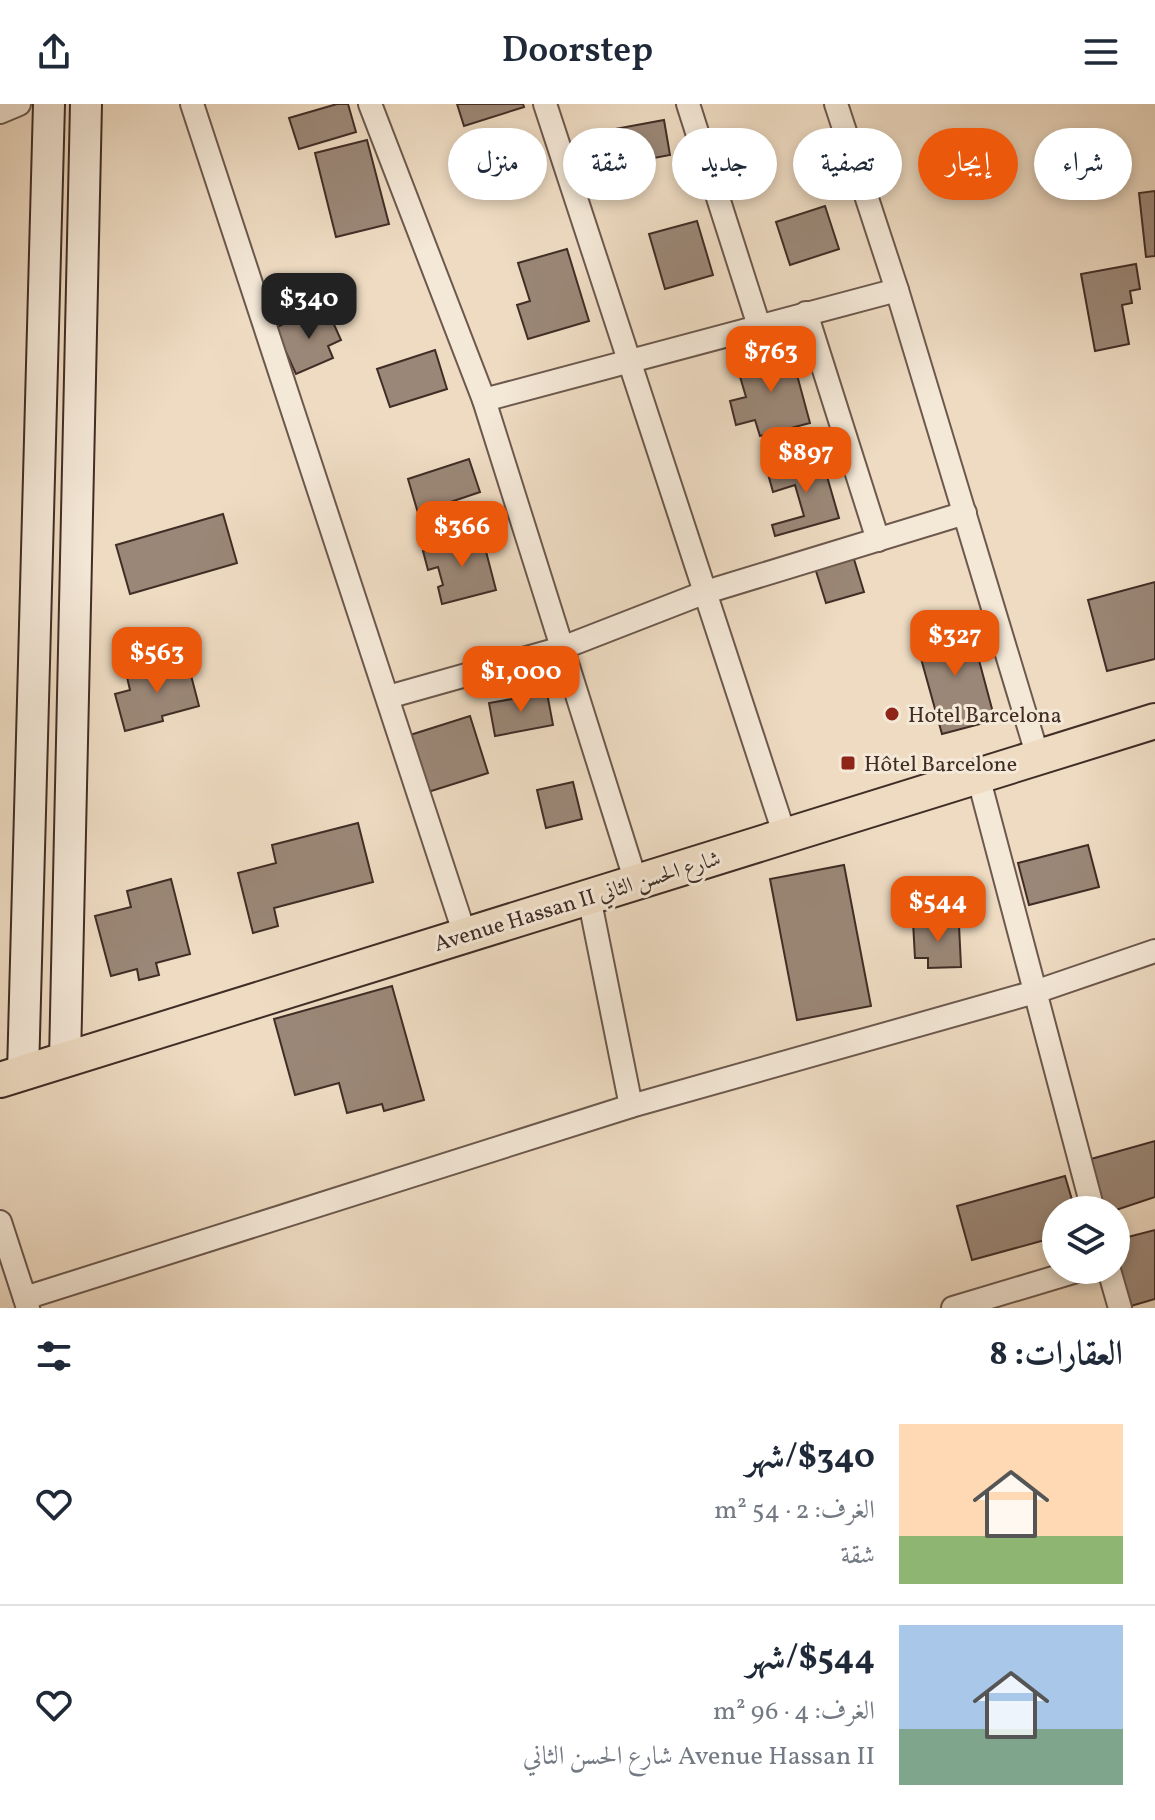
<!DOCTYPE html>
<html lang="ar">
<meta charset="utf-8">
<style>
body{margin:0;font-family:Vollkorn,Amiri,serif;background:#f2f2f3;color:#1f2937;direction:rtl;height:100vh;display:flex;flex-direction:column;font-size:30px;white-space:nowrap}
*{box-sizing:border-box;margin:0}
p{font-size:26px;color:#747a83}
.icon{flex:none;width:44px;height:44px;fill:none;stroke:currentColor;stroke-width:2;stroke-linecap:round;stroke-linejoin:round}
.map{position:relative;height:1204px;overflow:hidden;direction:ltr}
.side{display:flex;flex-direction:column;background:#fff;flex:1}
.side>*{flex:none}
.top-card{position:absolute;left:24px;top:24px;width:1108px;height:72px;direction:rtl;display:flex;gap:16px}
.tools{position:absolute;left:1042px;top:1092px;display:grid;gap:16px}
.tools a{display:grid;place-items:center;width:88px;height:88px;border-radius:50%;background:#fff;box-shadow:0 4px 12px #0003;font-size:40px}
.price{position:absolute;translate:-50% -68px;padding:0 18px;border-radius:16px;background:#ea580c;color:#fff;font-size:26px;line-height:52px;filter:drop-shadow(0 2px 4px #0008)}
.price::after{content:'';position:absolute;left:50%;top:48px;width:24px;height:18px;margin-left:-12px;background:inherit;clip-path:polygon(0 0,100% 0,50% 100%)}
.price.current{background:#222;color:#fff}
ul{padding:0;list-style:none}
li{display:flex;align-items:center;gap:24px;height:200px;padding:0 32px}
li+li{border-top:2px solid #e0e1e3}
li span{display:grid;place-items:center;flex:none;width:224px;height:160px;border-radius:0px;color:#555}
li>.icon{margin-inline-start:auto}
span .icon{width:96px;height:96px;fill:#fffc;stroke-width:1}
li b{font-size:34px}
h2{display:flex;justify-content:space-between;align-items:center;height:96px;padding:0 32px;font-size:34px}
.pill{padding:0 28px;border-radius:36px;background:#fff;box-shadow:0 4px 12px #0003;font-size:28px;line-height:72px}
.pill.current{background:#ea580c;color:#fff}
header{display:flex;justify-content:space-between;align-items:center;height:104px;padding:0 32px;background:#fff;font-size:36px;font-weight:600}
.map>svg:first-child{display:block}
.building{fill:#9b8777;stroke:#412d26;stroke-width:2}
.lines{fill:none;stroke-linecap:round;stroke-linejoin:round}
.street-casing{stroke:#6c584d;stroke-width:26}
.secondary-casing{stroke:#412d26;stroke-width:34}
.primary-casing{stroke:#412d26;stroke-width:38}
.street{stroke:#f4e8d7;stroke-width:22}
.secondary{stroke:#f4e8d7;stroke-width:30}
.primary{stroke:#eedbc2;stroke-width:34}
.poi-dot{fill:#8f2418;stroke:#f4e8d7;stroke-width:3}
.labels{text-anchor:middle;stroke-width:6;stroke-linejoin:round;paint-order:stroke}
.poi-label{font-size:22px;fill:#412d26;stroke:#f4e8d7;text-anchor:start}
.street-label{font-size:22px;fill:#412d26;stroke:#f4e8d7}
</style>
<header><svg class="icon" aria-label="menu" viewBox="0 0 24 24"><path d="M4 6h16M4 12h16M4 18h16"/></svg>Doorstep<svg class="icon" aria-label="share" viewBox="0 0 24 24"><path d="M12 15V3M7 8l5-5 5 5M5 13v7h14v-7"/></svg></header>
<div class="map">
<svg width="1155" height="1204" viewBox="0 0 1155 1204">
<rect width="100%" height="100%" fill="#eedbc2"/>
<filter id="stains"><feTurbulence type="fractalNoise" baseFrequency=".0025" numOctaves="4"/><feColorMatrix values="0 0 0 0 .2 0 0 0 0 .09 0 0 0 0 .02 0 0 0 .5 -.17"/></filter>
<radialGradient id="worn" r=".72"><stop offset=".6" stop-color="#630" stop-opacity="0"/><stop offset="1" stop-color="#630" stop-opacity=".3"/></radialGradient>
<g class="building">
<path d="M337,0H348L356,28L299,45L289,14Z"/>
<path d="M457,0H523L524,3L464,22Z"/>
<path d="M664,16L670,51L621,60L615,25Z"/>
<path d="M367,36L389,120L336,133L315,49Z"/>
<path d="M1155,87V152L1146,153L1139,89Z"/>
<path d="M825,102L839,145L790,161L776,118Z"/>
<path d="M697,117L713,171L665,185L649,130Z"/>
<path d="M567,145L589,217L528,235L517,201L530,197L518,159Z"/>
<path d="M1136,160L1140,185L1130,187L1132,199L1122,201L1129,240L1095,247L1081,170Z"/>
<path d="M327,205L341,236L328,242L333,254L296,270L275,224L294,215L296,219Z"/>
<path d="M790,245L810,319L760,332L755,316L736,321L730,297L746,293L736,259Z"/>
<path d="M435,246L447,285L390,303L377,265Z"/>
<path d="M469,355L480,388L418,409L408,375Z"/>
<path d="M822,355L839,414L775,432L772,421L804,412L795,381L773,388L768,370Z"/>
<path d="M223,410L237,459L130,490L116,441Z"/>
<path d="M482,432L496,486L442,500L438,483L443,481L438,463L428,466L423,447Z"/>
<path d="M853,452L864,488L826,499L815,464Z"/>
<path d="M1155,478V555L1107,567L1088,496Z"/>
<path d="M969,519L995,616L942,630L915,533Z"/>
<path d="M187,556L199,602L162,612L163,617L125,627L115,590L130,586L127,573Z"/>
<path d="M547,589L553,621L495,632L489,599Z"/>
<path d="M470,612L488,669L425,689L407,632Z"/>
<path d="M573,678L582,715L546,724L537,686Z"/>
<path d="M358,719L373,778L274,804L278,822L253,829L238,769L276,759L272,741Z"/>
<path d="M1088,741L1099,783L1029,801L1018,759Z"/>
<path d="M844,761L871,902L797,916L770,775Z"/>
<path d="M171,775L190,850L156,859L159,871L139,876L137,865L111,872L95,812L131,803L127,787Z"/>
<path d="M940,817L941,822L959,821L961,863L928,864V854H915L913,818Z"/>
<path d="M392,882L424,996L384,1007L382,1000L347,1009L339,979L295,991L274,915Z"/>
<path d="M1155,1037V1093L1116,1106H1105L1091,1055Z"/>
<path d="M1065,1072L1075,1106H1056V1133L972,1156L957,1102Z"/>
<path d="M1155,1126V1195L1131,1202L1116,1151V1136Z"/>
</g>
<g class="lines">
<defs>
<g id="street">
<path d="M192,0L465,831"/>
<path d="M370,0L484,296L636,778"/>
<path d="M545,0L785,732"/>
<path d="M688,0L759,222"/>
<path d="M836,0L897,186L1038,653"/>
<path d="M0,8L19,0"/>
<path d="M806,209L878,436"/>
<path d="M484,296L897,186"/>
<path d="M388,593L562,544L706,488L965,409"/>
<path d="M978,672L1093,1106"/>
<path d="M589,793L631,1002"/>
<path d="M0,1118L28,1204"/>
<path d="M1109,1166L1120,1204"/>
<path d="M25,1194L631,1002L1035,888L1155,847"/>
<path d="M953,1204L1080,1166"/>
</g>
<g id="secondary">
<path d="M65,956L86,0"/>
<path d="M23,969L49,0"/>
</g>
<path id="primary" d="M0,976L1155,617"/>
</defs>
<use href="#street" class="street-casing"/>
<use href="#secondary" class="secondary-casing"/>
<use href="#primary" class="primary-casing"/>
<use href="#street" class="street"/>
<use href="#secondary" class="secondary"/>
<use href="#primary" class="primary"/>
</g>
<g class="poi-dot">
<circle cx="892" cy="610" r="8"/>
<rect x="840" y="651" width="16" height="16" rx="4"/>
</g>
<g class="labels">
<g class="poi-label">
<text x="908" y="618">Hotel Barcelona</text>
<text x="864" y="667">Hôtel Barcelone</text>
</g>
<g class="street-label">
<text transform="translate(577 796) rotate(-17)" y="8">Avenue Hassan II شارع الحسن الثاني</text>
</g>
</g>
<rect width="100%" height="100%" filter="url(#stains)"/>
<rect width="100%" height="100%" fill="url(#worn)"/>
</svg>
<div class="tools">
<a><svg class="icon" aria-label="layers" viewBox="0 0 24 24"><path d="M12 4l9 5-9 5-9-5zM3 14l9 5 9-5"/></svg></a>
</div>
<b class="price current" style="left:309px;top:237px">$340</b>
<b class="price" style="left:771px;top:290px">$763</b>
<b class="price" style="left:806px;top:391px">$897</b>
<b class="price" style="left:462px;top:465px">$366</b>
<b class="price" style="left:955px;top:574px">$327</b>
<b class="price" style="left:157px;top:591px">$563</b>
<b class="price" style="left:521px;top:610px">$1,000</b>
<b class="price" style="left:938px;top:840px">$544</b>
<div class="top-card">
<a class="pill">شراء</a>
<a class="pill current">إيجار</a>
<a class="pill">تصفية</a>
<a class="pill">جديد</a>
<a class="pill">شقة</a>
<a class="pill">منزل</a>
</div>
</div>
<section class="side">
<h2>العقارات: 8<svg class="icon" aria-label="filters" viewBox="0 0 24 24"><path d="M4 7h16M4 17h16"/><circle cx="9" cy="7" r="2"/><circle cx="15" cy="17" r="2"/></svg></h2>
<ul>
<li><span style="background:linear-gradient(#ffd9b3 70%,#8fb573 0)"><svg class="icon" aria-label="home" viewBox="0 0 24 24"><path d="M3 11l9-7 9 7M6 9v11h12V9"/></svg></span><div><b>$340/شهر</b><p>الغرف: 2 · 54 m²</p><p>شقة</p></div><svg class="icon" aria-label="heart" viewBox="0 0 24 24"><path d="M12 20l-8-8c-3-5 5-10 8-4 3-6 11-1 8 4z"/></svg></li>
<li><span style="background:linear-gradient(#a9c7e8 65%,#7fa58c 0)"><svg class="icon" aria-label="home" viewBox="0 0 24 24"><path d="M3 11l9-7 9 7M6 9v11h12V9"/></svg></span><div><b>$544/شهر</b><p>الغرف: 4 · 96 m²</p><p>Avenue Hassan II شارع الحسن الثاني</p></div><svg class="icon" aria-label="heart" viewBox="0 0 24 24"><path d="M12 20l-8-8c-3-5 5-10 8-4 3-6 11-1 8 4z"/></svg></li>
</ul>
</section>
